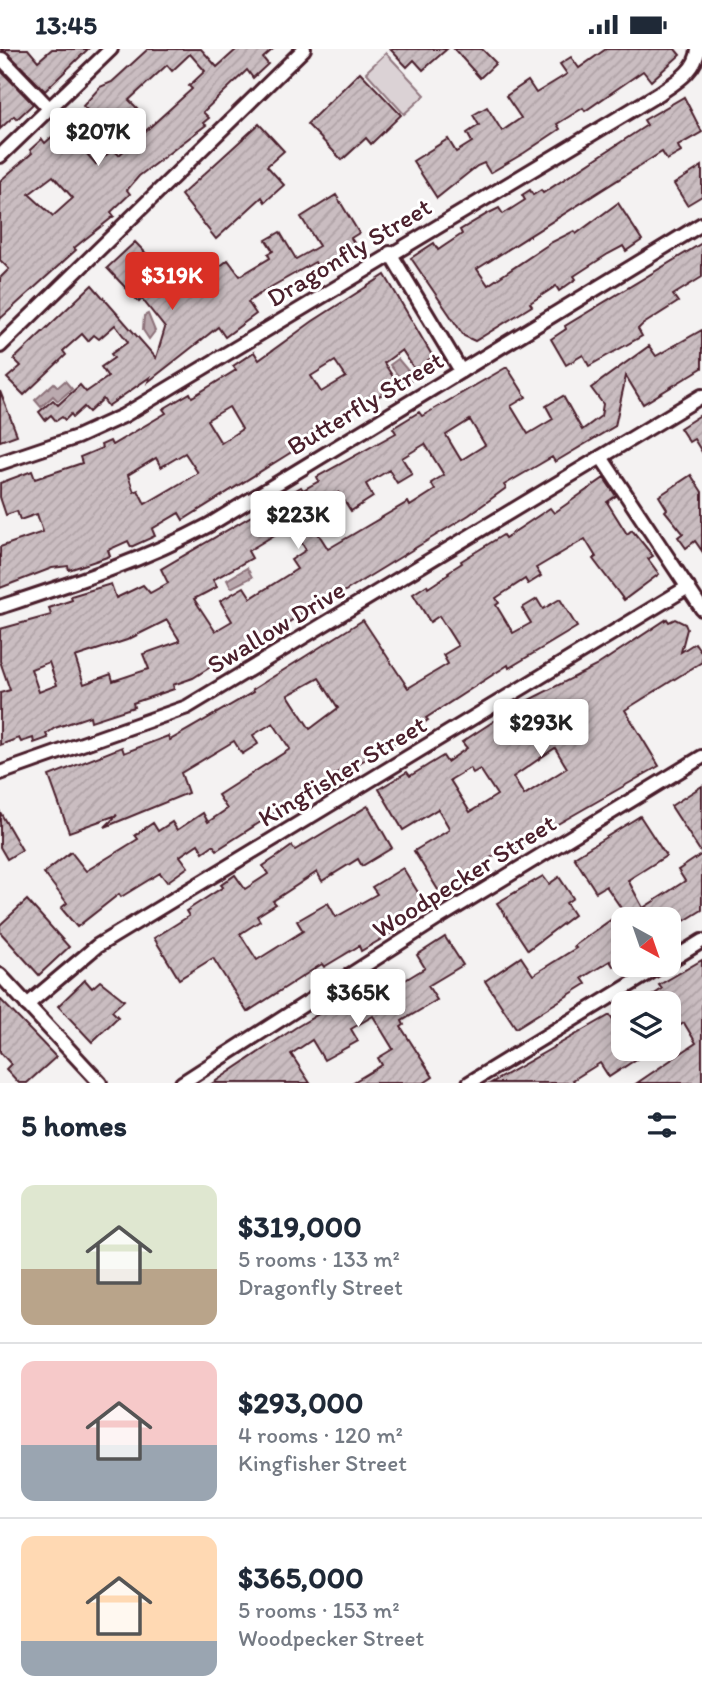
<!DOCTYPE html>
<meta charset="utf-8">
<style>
body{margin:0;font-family:Itim,sans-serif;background:#f2f2f3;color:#1f2937;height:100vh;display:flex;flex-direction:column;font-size:26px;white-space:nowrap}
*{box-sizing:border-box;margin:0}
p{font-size:23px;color:#747a83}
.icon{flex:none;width:38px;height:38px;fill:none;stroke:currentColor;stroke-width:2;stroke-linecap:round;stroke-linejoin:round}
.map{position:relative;height:1034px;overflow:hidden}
.sheet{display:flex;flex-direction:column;background:#fff;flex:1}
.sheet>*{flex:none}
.needle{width:46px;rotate:140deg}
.buttons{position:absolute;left:611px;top:858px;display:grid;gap:14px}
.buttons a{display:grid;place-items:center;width:70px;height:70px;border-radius:14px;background:#fff;box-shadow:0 4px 18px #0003;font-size:35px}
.price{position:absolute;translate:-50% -60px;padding:0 16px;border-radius:7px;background:#fff;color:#222;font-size:23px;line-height:46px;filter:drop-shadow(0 2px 4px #0008)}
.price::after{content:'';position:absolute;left:50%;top:42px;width:21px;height:16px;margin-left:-10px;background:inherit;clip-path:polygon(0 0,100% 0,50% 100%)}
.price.active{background:#d93025;color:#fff}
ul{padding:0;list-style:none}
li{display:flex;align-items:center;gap:21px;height:175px;padding:0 21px}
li+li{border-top:2px solid #e0e1e3}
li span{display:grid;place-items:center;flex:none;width:196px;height:140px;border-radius:14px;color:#555}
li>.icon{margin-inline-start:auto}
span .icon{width:84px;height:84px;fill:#fffc;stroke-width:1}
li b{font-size:30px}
h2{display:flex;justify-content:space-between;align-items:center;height:84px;padding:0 21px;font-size:30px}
.status{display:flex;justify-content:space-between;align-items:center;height:49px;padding:0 35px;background:#fff;direction:ltr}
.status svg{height:19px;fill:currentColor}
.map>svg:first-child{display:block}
.grass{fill:#dbd2d5;stroke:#927880;stroke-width:2}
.water{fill:#baa9ae;stroke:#8d727a;stroke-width:2}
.building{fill:url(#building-hatch);stroke:#4a1f2b;stroke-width:2;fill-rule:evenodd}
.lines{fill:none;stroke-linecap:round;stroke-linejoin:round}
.minor-casing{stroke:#4a1f2b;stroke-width:18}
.minor{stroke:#fff;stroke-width:12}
.labels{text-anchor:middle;stroke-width:6;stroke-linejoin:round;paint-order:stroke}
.street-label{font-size:26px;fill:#4a1f2b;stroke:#fff}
</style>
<div class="status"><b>13:45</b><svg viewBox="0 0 49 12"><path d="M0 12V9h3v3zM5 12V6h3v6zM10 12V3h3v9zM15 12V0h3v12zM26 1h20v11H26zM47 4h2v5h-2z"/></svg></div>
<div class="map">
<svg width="702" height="1034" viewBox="0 0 702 1034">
<defs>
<pattern id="building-hatch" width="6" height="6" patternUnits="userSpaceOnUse" patternTransform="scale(1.75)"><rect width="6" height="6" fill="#cabdc1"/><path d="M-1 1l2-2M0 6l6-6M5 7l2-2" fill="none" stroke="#afa2a6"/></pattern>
</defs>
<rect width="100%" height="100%" fill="#f4f2f2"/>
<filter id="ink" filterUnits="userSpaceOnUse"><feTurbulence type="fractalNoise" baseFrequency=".0143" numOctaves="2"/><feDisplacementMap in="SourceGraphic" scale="14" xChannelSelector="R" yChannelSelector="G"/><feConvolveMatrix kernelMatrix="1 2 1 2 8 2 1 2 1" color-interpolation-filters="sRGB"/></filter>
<g filter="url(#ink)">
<path class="grass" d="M386,4L425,46L404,65L366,23Z"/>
<g class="water">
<path d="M148,265L155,282L149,290L143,281L144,267Z"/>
<path d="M398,310L415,330L404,334L390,316Z"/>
<path d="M65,332L72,340L58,352L53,347L41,358L35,351L54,334L58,338Z"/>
<path d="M247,519L252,528L231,539L227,531Z"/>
</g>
<g class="building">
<path d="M0,0H28L38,12L52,0H88L45,42L8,4Z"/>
<path d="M148,0H201L217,18L237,0H273L263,9L268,15L253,29L247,21L203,63L209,69L203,74L206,76L139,127L127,141L130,145L111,163L114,167L74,199L76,201L0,270V229L9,220L0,211V132L32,104L30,101L42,90L45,94L63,78L96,115L113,100L119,106L192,40L189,37L205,22L190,5L172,22L167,16L129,51L137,59L122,73L116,66L103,78L83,57L100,38L112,33ZM53,127L73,149L53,167L29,145Z"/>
<path d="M390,0H447L423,21L414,11L407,18Z"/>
<path d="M454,0H482L496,14L480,29Z"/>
<path d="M606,0H675L680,6L651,32L643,22L585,62L583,59L557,75L560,80L524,104L490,124L484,114L477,117L437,149L413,112L448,90L456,103L472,93L467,84L479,76L473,66L487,58L502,82L521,69L506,47L528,32L536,44L567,25L560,15L571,8L579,19Z"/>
<path d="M0,21L33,55L17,70L14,67L0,80Z"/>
<path d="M360,23L401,66L371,95L366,89L342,111L307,75Z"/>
<path d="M684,48L702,83L678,97L681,103L667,111L662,103L477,220L488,236L552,193L574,182L576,185L618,154L642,191L626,202L623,197L608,205L574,227L576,230L559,242L556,237L530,254L532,257L475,292L464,287L411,209L434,194L438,201L462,185L460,181L487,165L499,159L503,165L525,151L522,146L530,141L533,146L541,141L543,144L647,76L644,71Z"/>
<path d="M259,75L284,102L267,117L284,136L265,153L262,148L216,190L181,146Z"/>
<path d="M702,117V147L687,156L674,135Z"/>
<path d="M336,146L359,184L351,189L356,197L320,222L315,213L264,242L248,253L256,265L225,288L218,278L148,333L150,328L108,357L103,350L89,363L84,358L73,368L71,365L65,371L62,368L56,372L51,366L45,371L39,363L53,351L58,356L80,336L86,343L108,328L101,318L114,309L111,305L128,293L115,276L99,290L94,286L88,292L82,285L63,302L66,306L24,346L7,329L21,317L14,310L92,236L156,309L165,279L142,250L139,253L107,219L135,193L185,245L228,211L240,227L270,209L268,205L273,202L266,191L280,183L296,210L319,197L301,168Z"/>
<path d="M702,194V228L673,246L678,253L642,276L638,280L642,287L589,317L583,306L566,316L551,290L566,280L565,277Z"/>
<path d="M385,226L433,308L428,311L431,315L417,324L402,301L384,314L399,337L340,366L342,369L290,404L183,471L179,464L152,480L155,487L131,498L128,492L108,501L110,507L69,521L68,517L52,519L0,539V498L43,483L37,465L20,471L17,462L6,466L0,448V434L32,422L35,430L82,414L80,408L102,399L101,396L110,392L112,396L166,364L163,360L190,344L192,348L236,321L233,317L254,303L259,311L313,272ZM335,312L346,328L321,343L311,327ZM229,358L242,380L221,394L207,371ZM185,404L198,424L145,455L138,441L134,443L128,426L156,409L161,418Z"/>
<path d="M702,281V319L643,355L626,327L615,377L555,413L552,408L504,436L506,439L469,466L342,544L340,541L315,555L248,602L245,596L193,629L173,636L174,640L133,654L134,658L91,672L90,667L55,679L46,685L48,689L34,694L33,689L21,693L19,689L0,696V644L10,641L0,612V580L51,566L49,559L72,551L71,547L111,535L116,549L143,536L150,544L168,534L161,520L301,438L303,441L319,432L317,428L396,384L393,379L419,363L422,367L507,318L526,348L511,357L528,385L553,370L546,357L563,347L582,381L601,367L603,355L591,339L649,297L656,307ZM470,371L485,396L461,411L446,386ZM425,395L444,426L431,434L435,441L410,457L408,453L328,500L316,481L332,471L321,454L339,443L351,462L373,448L366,435L389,421L397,434L412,425L402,409ZM291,476L306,501L291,511L297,520L251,549L244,538L220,552L232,572L215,582L194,550L217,538L213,531L252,509L248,502ZM167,571L180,592L143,605L149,620L113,632L111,625L84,635L75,608L127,591ZM49,613L57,636L39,643L31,620Z"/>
<path d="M0,342L17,386L0,392Z"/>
<path d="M702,365V403L694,390L689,393L680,379Z"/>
<path d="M691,426L702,443V502L695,492L686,499L678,488L683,484L665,462L667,460L659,447Z"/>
<path d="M604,429L616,447L607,453L627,485L632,481L653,507L648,510L659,525L624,551L593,510L596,508L585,490L536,519L541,527L528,535L525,530L496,549L499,554L496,556L513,584L531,574L522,559L537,550L543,560L560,550L577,578L509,619L508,616L426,669L428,671L391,696L359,714L357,711L217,801L213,796L203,803L198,795L180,807L188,818L167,833L160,824L121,848L119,845L77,878L61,859L67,854L44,824L71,803L86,822L138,790L135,786L153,774L158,782L172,773L177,781L203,764L208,773L227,760L218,746L290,700L273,674L253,686L258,695L242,705L234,692L181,724L188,744L105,778L117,766L69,783L49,727L122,698L124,704L168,687L170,691L253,643L252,641L363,571L408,639L448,615L443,606L458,597L439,567L430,573L413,545L427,536L428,539L449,525L448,523L462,514L461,512L503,486L505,489L550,459L554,464ZM319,629L338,659L310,680L288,646Z"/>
<path d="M667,570L669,573L675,570L685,575L687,580L681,603L695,594L702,604V613L625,661L659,717L514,800L511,795L440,844L414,802L449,781L448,777L438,760L403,781L379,740L407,723L410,727L443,707L447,713L467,699L462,693L517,657L596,617ZM555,699L567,719L524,746L513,728ZM470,719L473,724L480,720L497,746L470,763L450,731Z"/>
<path d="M702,737V861L668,882V870H623V911L613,917L610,912L582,929L586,935L516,979L485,932L521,908L533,926L576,899L574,897L623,862L606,837L596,843L574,808L640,767L666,807L628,831L643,859L685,832L678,821L702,805L671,757Z"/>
<path d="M368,757L392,799L362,817L358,810L322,832L317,823L273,852L276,855L257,867L260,872L240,885L257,911L303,882L297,872L328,854L336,868L377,845L372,838L403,819L427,858L388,882L390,885L361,902L359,897L324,918L322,915L247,963L213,909L179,930L154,889L189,867L186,862L223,838L221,836L235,826L245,840L268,825L263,817L278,807L292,797L295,801Z"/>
<path d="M0,763L22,801L7,810L0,798Z"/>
<path d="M543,827L549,835L559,828L573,849L566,854L574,866L528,901L497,854Z"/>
<path d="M27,851L69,898L39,926L0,883V876Z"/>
<path d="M445,888L463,916L428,937L437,951L402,972L404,976L401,978L433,1028L424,1034H352L382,1016L378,1009L393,1000L373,967L351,980L358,992L324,1011L312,991L291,1005L310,1034H213L295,979L376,931L384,944L425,919L417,906Z"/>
<path d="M702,911V1034H637L696,994L684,974L668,984V954H641L662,940L659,936Z"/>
<path d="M85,931L92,939L100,932L124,951L112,962L118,968L92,993L58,957Z"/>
<path d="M0,950L56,1008L27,1034H19L6,1020L11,1015L0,1003Z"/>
<path d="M610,966L623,986V999H631L638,1009L609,1028L600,1014L573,1031L575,1034H491Z"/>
</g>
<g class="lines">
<defs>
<g id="minor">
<path d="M2,10L49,59"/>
<path d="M0,107L111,0"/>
<path d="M390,204L461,322"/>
<path d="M0,297L304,0"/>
<path d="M601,408L702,560"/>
<path d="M0,414L77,388L123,367L660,44C676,33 697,21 698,0"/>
<path d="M0,558C73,534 142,512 209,476L702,175"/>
<path d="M0,724L187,658L702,347"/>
<path d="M668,913L702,892"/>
<path d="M0,926L100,1034"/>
<path d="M27,956L97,897L688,538"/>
<path d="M182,1034L440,868L702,708"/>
<path d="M469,1034L664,915"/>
</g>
</defs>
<use href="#minor" class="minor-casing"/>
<use href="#minor" class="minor"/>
</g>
</g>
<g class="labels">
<g class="street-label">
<text transform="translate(349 203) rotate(-31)" y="9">Dragonfly Street</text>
<text transform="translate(365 354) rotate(-31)" y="9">Butterfly Street</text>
<text transform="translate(276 578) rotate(-31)" y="9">Swallow Drive</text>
<text transform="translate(342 722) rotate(-31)" y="9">Kingfisher Street</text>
<text transform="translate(464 827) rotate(-32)" y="9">Woodpecker Street</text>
</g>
</g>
</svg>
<div class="buttons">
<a><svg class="needle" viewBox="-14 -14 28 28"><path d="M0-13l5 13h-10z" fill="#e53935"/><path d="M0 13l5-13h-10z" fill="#747a83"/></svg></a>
<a><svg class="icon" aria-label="layers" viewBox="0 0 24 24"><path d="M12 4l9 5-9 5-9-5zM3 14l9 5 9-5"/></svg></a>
</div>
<b class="price" style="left:98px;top:119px">$207K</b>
<b class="price active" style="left:172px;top:263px">$319K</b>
<b class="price" style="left:298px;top:502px">$223K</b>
<b class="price" style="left:541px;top:710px">$293K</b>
<b class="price" style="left:358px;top:980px">$365K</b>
</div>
<section class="sheet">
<h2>5 homes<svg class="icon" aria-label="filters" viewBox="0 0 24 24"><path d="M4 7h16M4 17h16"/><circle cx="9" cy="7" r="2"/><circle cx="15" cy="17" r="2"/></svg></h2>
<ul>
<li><span style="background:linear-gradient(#dfe7d0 60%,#b9a48a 0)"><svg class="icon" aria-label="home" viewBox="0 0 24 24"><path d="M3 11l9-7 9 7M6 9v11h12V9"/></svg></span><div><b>$319,000</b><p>5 rooms · 133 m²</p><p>Dragonfly Street</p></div></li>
<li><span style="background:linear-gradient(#f6c9c9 60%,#9aa5b1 0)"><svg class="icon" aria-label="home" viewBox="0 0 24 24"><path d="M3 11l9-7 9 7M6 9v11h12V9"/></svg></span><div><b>$293,000</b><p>4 rooms · 120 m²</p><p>Kingfisher Street</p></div></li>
<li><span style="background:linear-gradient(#ffd9b3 75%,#9aa5b1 0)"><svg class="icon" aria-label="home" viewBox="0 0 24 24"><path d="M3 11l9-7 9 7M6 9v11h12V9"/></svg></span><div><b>$365,000</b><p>5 rooms · 153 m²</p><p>Woodpecker Street</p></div></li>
</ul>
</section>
